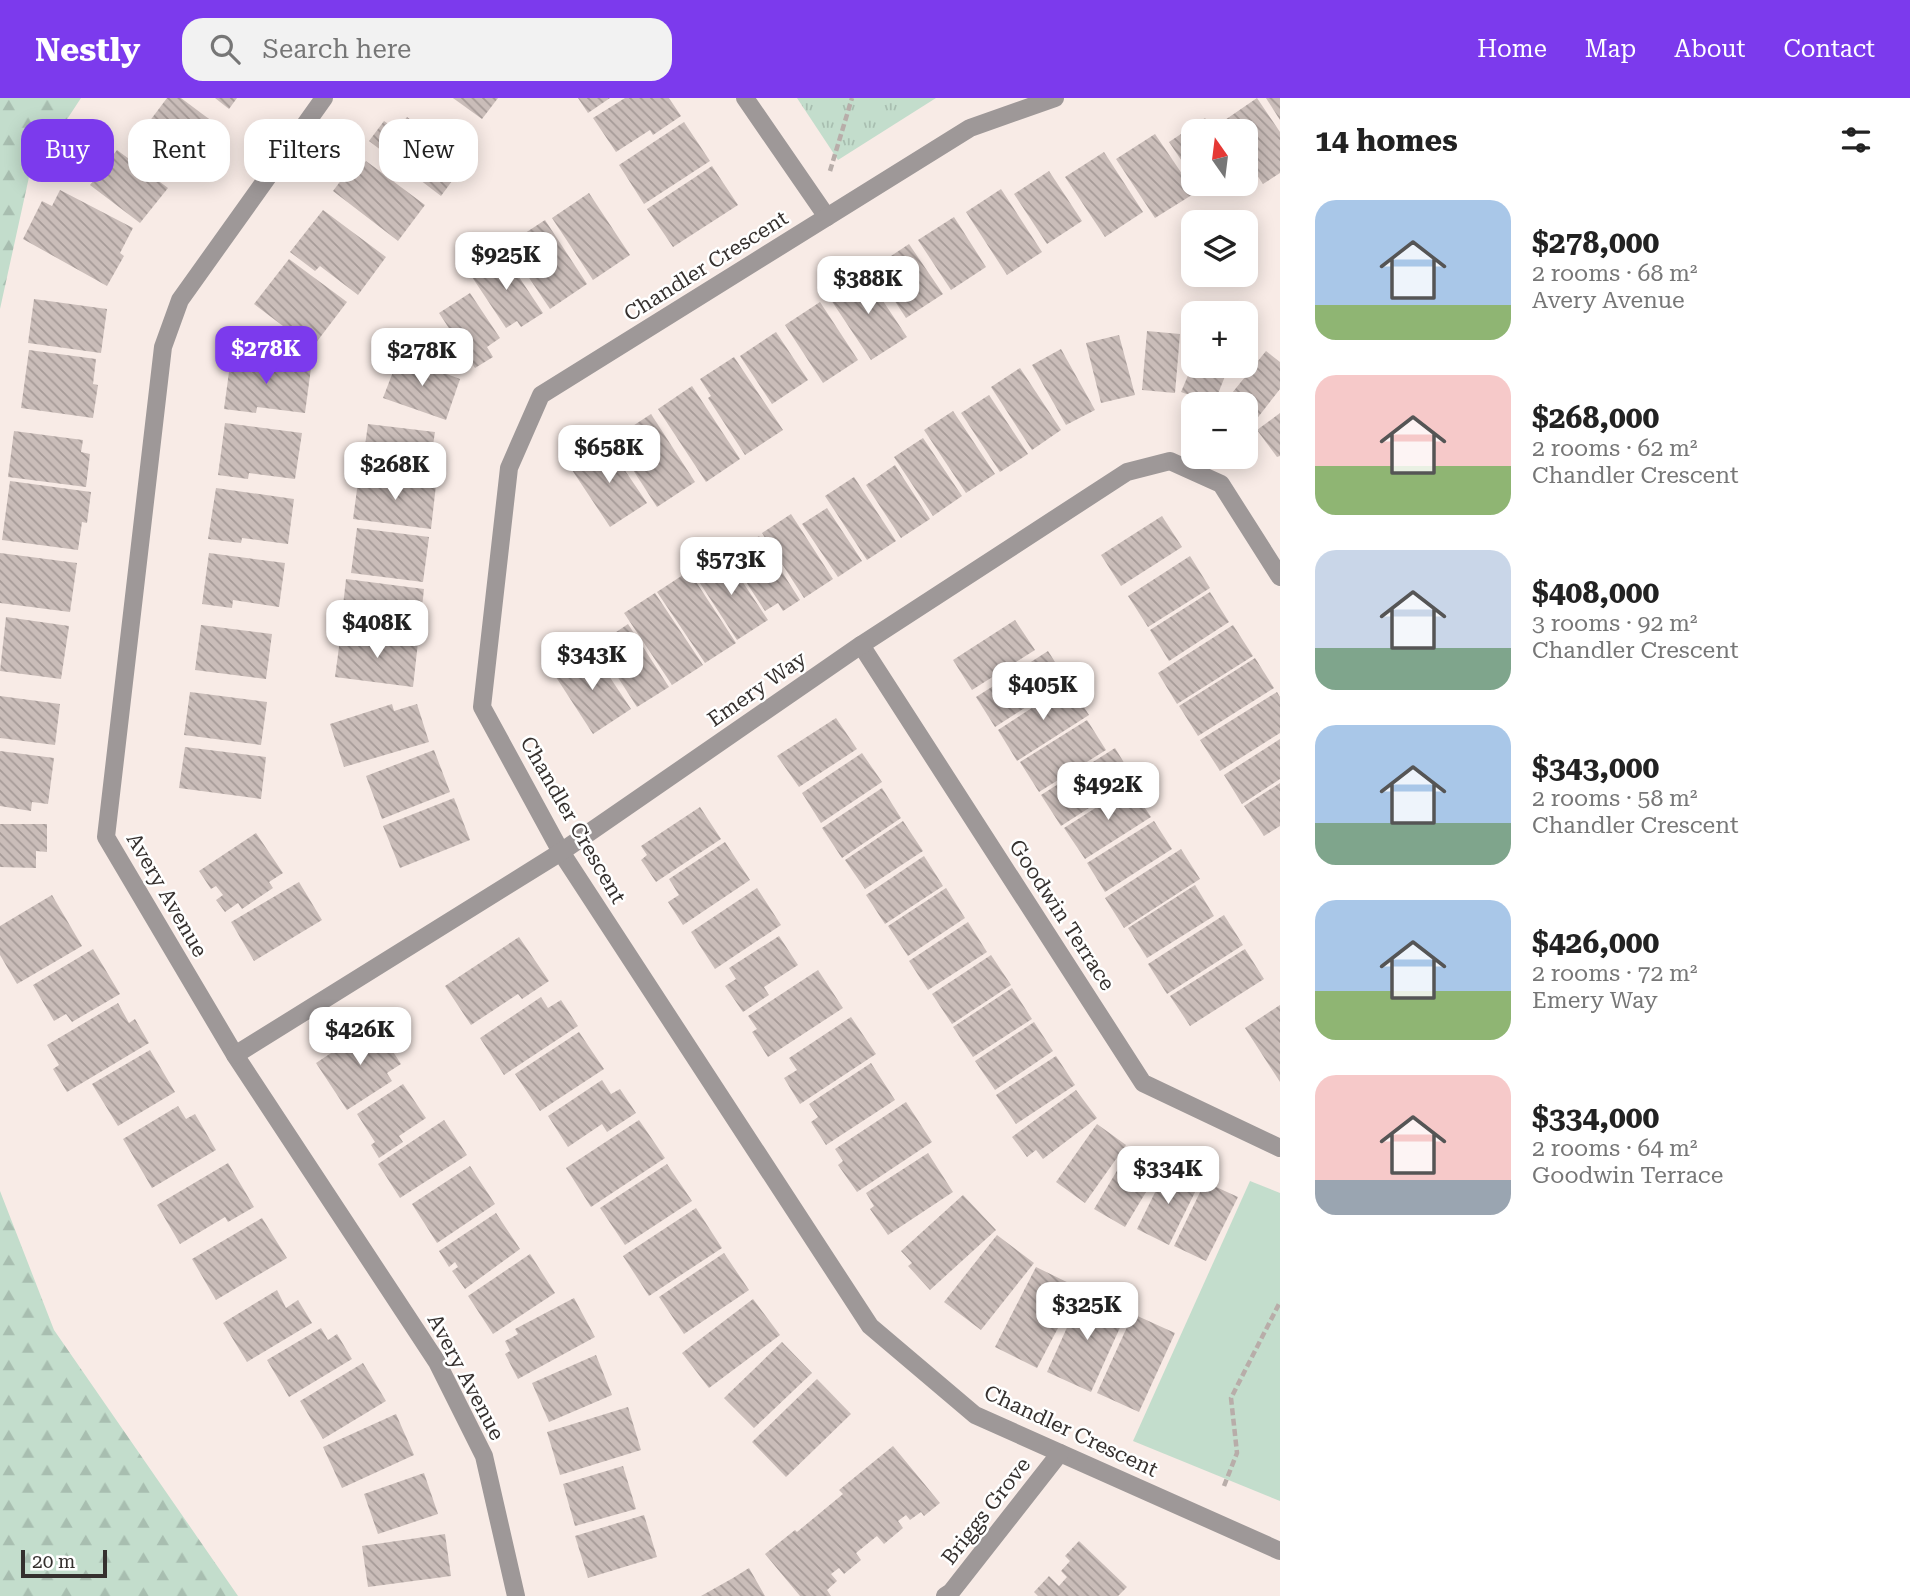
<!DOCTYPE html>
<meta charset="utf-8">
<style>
body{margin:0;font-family:"Roboto Serif",serif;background:#f2f2f2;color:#222;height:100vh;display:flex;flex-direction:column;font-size:26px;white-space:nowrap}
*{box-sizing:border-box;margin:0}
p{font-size:23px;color:#767676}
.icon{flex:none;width:38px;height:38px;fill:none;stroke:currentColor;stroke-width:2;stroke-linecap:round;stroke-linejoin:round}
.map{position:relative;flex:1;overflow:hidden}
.sheet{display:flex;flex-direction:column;background:#fff;width:630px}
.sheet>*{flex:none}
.hud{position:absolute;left:21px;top:21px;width:665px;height:63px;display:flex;gap:14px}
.needle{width:46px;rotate:346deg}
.fabs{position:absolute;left:1181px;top:21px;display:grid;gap:14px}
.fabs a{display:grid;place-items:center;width:77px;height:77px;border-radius:14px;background:#fff;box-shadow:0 4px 18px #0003;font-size:35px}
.scale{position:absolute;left:21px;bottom:18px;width:86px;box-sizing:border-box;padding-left:7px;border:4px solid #35302e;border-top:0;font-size:19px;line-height:24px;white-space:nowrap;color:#35302e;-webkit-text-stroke:5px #fff;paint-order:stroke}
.price{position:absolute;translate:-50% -60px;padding:0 16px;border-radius:14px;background:#fff;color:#222;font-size:23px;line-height:46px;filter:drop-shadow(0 2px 4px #0008)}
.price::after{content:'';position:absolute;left:50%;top:42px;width:21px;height:16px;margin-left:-10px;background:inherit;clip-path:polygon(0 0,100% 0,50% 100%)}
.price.current{background:#7c3aed;color:#fff}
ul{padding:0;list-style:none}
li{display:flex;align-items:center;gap:21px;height:175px;padding:0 35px}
li span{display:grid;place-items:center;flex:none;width:196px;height:140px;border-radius:21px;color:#555}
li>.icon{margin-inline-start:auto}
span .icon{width:84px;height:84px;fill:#fffc;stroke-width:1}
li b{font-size:30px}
h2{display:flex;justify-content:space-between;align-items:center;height:84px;padding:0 35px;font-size:30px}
.tag{padding:0 24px;border-radius:21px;background:#fff;box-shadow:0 4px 18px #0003;font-size:24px;line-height:63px}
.tag.current{background:#7c3aed;color:#fff}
header{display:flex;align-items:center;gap:42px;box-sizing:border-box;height:98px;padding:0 35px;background:#7c3aed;color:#fff}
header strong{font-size:33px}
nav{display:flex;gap:38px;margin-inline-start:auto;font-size:24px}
.search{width:490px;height:63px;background:#f2f2f2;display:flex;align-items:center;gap:18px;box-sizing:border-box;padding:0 24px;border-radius:21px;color:#767676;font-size:26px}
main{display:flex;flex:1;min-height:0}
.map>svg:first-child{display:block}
.grass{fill:url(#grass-tufts)}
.forest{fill:url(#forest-firs)}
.green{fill:#c3ddcc}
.building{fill:url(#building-back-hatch)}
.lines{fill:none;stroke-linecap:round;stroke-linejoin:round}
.path{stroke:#b8ada9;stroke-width:4.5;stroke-dasharray:7 3.5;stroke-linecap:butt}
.minor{stroke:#9e9898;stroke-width:18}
.labels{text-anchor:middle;stroke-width:5;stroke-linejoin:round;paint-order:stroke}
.street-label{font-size:21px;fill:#35302e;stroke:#fff}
</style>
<header>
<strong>Nestly</strong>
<div class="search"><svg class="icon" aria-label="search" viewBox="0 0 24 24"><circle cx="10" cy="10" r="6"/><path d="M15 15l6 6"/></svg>Search here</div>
<nav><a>Home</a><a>Map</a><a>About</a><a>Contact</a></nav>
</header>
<main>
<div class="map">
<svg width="1280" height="1498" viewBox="0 0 1280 1498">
<defs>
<pattern id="grass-tufts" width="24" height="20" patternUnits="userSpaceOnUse" patternTransform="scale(1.75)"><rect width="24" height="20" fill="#c3ddcc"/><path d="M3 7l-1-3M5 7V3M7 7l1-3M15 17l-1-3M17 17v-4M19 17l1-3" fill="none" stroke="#a8beb0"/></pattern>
<pattern id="forest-firs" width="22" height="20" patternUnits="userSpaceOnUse" patternTransform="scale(1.75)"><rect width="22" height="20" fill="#c3ddcc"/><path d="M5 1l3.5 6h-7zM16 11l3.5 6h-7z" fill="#a8beb0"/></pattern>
<pattern id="building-back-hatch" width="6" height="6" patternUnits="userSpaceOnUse" patternTransform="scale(1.75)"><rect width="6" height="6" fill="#cabdb9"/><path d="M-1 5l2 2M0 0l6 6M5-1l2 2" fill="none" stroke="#a59a97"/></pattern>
</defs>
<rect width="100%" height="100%" fill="#f8ebe6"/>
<path class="grass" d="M797,0H936L838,62Z"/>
<g class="forest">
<path d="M0,0H81L29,79L0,211Z"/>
<path d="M0,1093L54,1232L238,1498H0Z"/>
</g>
<path class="green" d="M1250,1083L1280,1095V1403L1133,1343Z"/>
<g class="building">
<path d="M167,0H181L217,27L210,37L215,41L188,78L137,40Z"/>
<path d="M215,0H237L229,11Z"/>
<path d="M453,0H498L482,21Z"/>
<path d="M578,0H610L588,15Z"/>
<path d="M625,0H669L681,18L653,37L650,32L616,54L593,20Z"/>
<path d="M1257,0L1280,34V75L1263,86L1246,61V33H1228L1222,24Z"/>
<path d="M1266,0H1280V22Z"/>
<path d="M407,19L466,64L441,98L369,43L384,23L397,32Z"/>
<path d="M1205,20L1214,33H1194V81L1169,44Z"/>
<path d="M684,24L710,63L644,106L619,67Z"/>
<path d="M1155,36L1195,95L1155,120L1116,61Z"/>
<path d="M117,52L168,90L140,125L90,87Z"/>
<path d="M1104,54L1143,114L1105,139L1065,79Z"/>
<path d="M366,63L425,107L398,143L333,93L351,69L357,74Z"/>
<path d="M712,68L738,107L673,149L647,111Z"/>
<path d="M1049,73L1082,123L1047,146L1014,96Z"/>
<path d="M1001,91L1042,154L1007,177L966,114Z"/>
<path d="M60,92L133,130L120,155L124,158L107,188L23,141L42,103L52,108Z"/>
<path d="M589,95L630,157L593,182L552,120Z"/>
<path d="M323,112L386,159L358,197L320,168L315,173L290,154Z"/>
<path d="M954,119L986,169L951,192L918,142Z"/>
<path d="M545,122L587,186L550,211L507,147Z"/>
<path d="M909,146L943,196L906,220L873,170Z"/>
<path d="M503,155L543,215L521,229L517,223L506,230L470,176Z"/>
<path d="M289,161L347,204L312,250L254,206Z"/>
<path d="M863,173L907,239L871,262L831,202L843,194L839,189Z"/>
<path d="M470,195L500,240L487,249L493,259L475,270L439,215Z"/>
<path d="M34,201L107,211L101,255L28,245Z"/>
<path d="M820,204L858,262L823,285L785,227Z"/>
<path d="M1147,233L1180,236L1175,295L1142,292Z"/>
<path d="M776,234L808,282L772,306L740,258Z"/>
<path d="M1119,237L1135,297L1101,305L1086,245Z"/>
<path d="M1061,251L1095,312L1066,327L1032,267Z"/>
<path d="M29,252L96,261L93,286L98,287L93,320L21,310Z"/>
<path d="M1266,253L1280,264V291L1252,327L1246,323V306H1235L1228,300Z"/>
<path d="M399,258L460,281L446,322L383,300Z"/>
<path d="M231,259L311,270L305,315L257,309L256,315L224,311Z"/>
<path d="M734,259L783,332L745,357L708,300L711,298L700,281Z"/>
<path d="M1192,268H1229L1214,306L1181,294Z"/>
<path d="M1020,270L1061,332L1032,352L991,289Z"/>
<path d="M692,288L740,361L706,384L658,311Z"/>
<path d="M989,297L1028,356L1000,374L961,315Z"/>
<path d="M953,313L995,376L966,395L924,332Z"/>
<path d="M1280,315V358L1277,359L1257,332Z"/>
<path d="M651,316L695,384L657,409L613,341Z"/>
<path d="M225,325L302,335L295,381L249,375L248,381L218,377Z"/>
<path d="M368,326L435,334L433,347L442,348L438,378L362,369Z"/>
<path d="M14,333L83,342L81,354L90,356L86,389L8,379Z"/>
<path d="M923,340L962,398L933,418L894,359Z"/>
<path d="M605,343L647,405L610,429L572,372L584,365L580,359Z"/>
<path d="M895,367L930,421L901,440L866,387Z"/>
<path d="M359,377L436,387L431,431L353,421Z"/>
<path d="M854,379L896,443L867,462L825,398Z"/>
<path d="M10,383L91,394L87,425L82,424L78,452L2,442Z"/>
<path d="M216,390L294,401L288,446L242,440L241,445L208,441Z"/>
<path d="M827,410L862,463L838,479L802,426Z"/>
<path d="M791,416L833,481L804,500L762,435Z"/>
<path d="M1162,418L1182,449L1121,488L1101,457Z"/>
<path d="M357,430L429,439L423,484L351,475Z"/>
<path d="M759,438L800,502L783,513L778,505L765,513L729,458Z"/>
<path d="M0,455L77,465L70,514L0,505Z"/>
<path d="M209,455L285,465L279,509L233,502L232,510L202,506Z"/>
<path d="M724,456L768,522L737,542L694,476Z"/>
<path d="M1190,458L1210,490L1148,529L1128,498Z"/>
<path d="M689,473L736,545L705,565L657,494Z"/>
<path d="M346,481L424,491L419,536L341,526Z"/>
<path d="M1210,494L1229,524L1169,563L1150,532Z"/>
<path d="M655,495L703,567L672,587L624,515Z"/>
<path d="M6,519L69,528L61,581L0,573Z"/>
<path d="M1015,522L1035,552L972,592L953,562Z"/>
<path d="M628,526L669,589L637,609L597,547Z"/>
<path d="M201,527L272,536L266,581L195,572Z"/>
<path d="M1233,527L1253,558L1177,606L1158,575Z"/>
<path d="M341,534L418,544L413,589L335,579Z"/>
<path d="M591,551L631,611L593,636L554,576Z"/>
<path d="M1048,553L1067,583L995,629L976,599Z"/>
<path d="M1255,560L1274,590L1198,638L1179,608Z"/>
<path d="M1069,586L1089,617L1017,663L998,632Z"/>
<path d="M190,594L267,604L261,647L184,637Z"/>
<path d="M1277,594L1280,599V635L1220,673L1200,642Z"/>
<path d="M0,598L60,606L55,647L0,640Z"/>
<path d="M392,606L394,613L417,606L429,644L344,669L330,626Z"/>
<path d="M836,620L857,651L799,689L777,658Z"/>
<path d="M1087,622L1106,652L1039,694L1020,664Z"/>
<path d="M1280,641V681L1242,706L1224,677Z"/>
<path d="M185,649L266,659L261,701L179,690Z"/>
<path d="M1115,650L1134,681L1061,728L1041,697Z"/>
<path d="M434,652L450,694L382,721L366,678Z"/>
<path d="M0,653L54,660L48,706L32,704L31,713L0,708Z"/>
<path d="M862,655L882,684L821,725L802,695Z"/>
<path d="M1280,685V728L1264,738L1244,708Z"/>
<path d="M1130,688L1151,719L1085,761L1064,730Z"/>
<path d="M882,690L901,720L842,760L822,730Z"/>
<path d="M454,700L470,742L400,770L383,728Z"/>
<path d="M700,709L721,741L656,784L641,762L647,757L641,748Z"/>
<path d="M903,723L923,753L865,791L845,762Z"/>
<path d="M1154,723L1172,751L1105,794L1087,765Z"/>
<path d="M0,726H47V754L36,753V770L0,769Z"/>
<path d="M256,735L283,775L269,784L273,790L242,811L238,805L225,814L216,802L223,797L216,788L211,791L199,773Z"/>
<path d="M725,744L750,782L683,827L668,804L679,797L669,781Z"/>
<path d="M1181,751L1200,781L1124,830L1105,800Z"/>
<path d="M924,758L943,788L885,826L866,797Z"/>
<path d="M299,784L322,822L254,863L231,824Z"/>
<path d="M1195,787L1214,818L1147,860L1128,830Z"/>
<path d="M757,790L781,827L715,871L691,834Z"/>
<path d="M946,790L965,820L908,858L888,828Z"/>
<path d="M52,797L82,848L17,886L0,857V828Z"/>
<path d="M1224,817L1243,847L1167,896L1148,866Z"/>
<path d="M968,824L987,854L928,892L909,863Z"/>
<path d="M779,838L798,867L764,889L769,897L743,914L725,888L736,881L729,870Z"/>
<path d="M519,839L549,883L522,901L518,896L471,927L445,888Z"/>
<path d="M93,851L120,896L72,924L66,916L54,923L33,887Z"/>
<path d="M1245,851L1264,881L1190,928L1170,898Z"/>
<path d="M991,857L1011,887L952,926L932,896Z"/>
<path d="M818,872L843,910L768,959L752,934L757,931L748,918Z"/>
<path d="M1012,890L1032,921L973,959L953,929Z"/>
<path d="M541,899L548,910L561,902L578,928L504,977L480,940Z"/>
<path d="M118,905L129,925L135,921L149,945L67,994L53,971L59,967L47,947Z"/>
<path d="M1280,907V984L1245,930Z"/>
<path d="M851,919L876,956L800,1006L784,980L797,972L789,960Z"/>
<path d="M1034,924L1053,953L995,992L975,963Z"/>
<path d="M375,926L401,966L387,975L392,983L347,1012L316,965Z"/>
<path d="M579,934L604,971L540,1013L515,976Z"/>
<path d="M150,952L175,994L118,1028L92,986Z"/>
<path d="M1056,958L1075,987L1016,1026L996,997Z"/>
<path d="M871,965L895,1002L826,1047L811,1024L818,1019L809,1006Z"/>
<path d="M602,982L611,996L620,991L636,1015L607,1034L602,1026L568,1049L548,1018Z"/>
<path d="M403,986L426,1020L399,1038L403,1044L379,1060L371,1047L375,1044L357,1016Z"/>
<path d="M1076,992L1097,1020L1043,1061L1036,1052L1027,1059L1012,1039Z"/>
<path d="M906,1004L932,1044L857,1094L838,1067L843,1063L835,1051Z"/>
<path d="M178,1008L186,1021L195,1016L216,1052L152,1090L123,1041Z"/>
<path d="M444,1022L467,1057L400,1100L378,1066Z"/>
<path d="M639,1022L665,1060L591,1109L566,1070Z"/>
<path d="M1097,1026L1126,1047L1085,1105L1056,1084Z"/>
<path d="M1130,1051L1161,1069L1125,1129L1094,1111Z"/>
<path d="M928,1055L953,1094L888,1137L870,1111L874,1108L866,1095Z"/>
<path d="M228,1065L254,1109L228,1124L225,1119L180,1146L157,1107Z"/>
<path d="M667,1066L692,1103L625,1147L600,1110Z"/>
<path d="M470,1068L495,1106L437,1145L412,1106Z"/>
<path d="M1168,1068L1200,1084L1169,1147L1137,1131Z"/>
<path d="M1205,1084L1238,1099L1206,1163L1174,1148Z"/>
<path d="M963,1097L996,1132L930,1192L908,1168L912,1165L901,1153Z"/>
<path d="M696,1110L722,1150L649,1198L623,1158Z"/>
<path d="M496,1115L520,1151L465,1191L452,1173L458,1169L455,1164L449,1169L439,1153Z"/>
<path d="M262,1120L287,1160L216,1202L192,1161Z"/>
<path d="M997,1137L1034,1165L981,1232L944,1204Z"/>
<path d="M724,1155L749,1192L684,1236L659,1199Z"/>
<path d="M530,1156L555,1195L493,1236L468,1198Z"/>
<path d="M1036,1169L1079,1190L1037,1270L995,1249Z"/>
<path d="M277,1192L286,1210L298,1202L312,1225L247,1264L223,1225Z"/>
<path d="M1083,1194L1127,1214L1091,1294L1047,1274Z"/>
<path d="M574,1200L595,1239L518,1281L505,1256L510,1253L505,1243L518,1236L515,1231Z"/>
<path d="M753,1201L780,1237L709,1290L682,1255Z"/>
<path d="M1133,1216L1175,1235L1139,1314L1097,1295Z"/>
<path d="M321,1230L328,1242L337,1236L352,1261L289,1299L267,1262Z"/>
<path d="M782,1244L812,1275L754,1330L724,1300Z"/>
<path d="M596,1257L612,1297L549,1324L532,1285Z"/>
<path d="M363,1265L386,1303L323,1341L300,1303Z"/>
<path d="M817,1281L851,1316L786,1379L752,1344Z"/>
<path d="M628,1309L641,1352L560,1377L547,1334Z"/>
<path d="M396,1316L414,1357L342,1390L323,1349Z"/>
<path d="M893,1348L940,1405L924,1418L921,1414L910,1422L906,1417L898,1423L903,1430L884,1446L877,1438L856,1455L861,1462L844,1476L839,1470L831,1476L837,1483L827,1492L831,1498H800L765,1456L795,1432L797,1434L843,1396L839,1392Z"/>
<path d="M623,1368L636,1411L575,1428L563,1386Z"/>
<path d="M424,1375L438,1416L378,1436L364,1396Z"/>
<path d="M644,1417L657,1459L588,1480L575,1438Z"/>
<path d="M445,1436L451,1478L368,1489L362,1448Z"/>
<path d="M1079,1443L1127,1489L1118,1498H1038L1034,1494L1049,1478L1059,1488L1067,1479L1061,1473L1070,1463L1065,1458Z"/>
<path d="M749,1470L765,1498H701L733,1480Z"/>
</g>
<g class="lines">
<g class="path">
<path d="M830,73L852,0"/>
<path d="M1224,1388L1237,1355L1231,1300L1280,1204"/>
</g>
<g class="minor">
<path d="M324,0L180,202L163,249L106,739L235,957L437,1264L484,1358L516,1498"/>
<path d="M745,0L827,119"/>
<path d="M1055,0L970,30L541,297L509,370L482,609L561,754L870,1228L975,1317L1280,1453"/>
<path d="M861,547L1143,985L1280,1050"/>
<path d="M235,957L561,754L861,547L1127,374L1170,363L1221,386L1280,479"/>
<path d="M945,1498L951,1494L1060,1355"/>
</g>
</g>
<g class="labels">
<g class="street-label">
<text transform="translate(706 168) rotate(-32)" y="7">Chandler Crescent</text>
<text transform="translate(757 591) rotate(-35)" y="7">Emery Way</text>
<text transform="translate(573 722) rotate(60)" y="7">Chandler Crescent</text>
<text transform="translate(167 797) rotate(60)" y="7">Avery Avenue</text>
<text transform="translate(1062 817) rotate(57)" y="7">Goodwin Terrace</text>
<text transform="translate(466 1279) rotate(62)" y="7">Avery Avenue</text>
<text transform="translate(1071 1333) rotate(25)" y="7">Chandler Crescent</text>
<text transform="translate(986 1413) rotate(-52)" y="7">Briggs Grove</text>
</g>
</g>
</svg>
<div class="fabs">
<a><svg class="needle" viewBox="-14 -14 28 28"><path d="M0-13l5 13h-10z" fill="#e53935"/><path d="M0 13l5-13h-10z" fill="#767676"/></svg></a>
<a><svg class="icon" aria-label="layers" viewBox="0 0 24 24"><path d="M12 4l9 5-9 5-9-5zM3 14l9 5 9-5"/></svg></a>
<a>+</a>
<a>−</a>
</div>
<div class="scale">20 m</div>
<b class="price" style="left:506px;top:194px">$925K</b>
<b class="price" style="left:868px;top:218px">$388K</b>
<b class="price current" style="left:266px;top:288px">$278K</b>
<b class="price" style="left:422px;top:290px">$278K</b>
<b class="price" style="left:609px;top:387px">$658K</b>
<b class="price" style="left:395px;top:404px">$268K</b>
<b class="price" style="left:731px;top:499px">$573K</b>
<b class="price" style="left:377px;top:562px">$408K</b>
<b class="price" style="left:592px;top:594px">$343K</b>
<b class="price" style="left:1043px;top:624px">$405K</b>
<b class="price" style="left:1108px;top:724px">$492K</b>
<b class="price" style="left:360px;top:969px">$426K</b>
<b class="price" style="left:1168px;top:1108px">$334K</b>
<b class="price" style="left:1087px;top:1244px">$325K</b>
<div class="hud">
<a class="tag current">Buy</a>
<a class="tag">Rent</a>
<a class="tag">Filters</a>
<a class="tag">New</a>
</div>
</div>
<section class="sheet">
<h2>14 homes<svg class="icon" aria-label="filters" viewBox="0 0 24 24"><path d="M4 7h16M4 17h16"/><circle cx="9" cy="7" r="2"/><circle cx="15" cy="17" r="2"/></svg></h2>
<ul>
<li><span style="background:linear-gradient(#a9c7e8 75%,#8fb573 0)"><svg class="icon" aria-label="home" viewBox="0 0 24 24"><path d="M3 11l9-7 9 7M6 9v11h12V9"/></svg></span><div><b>$278,000</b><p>2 rooms · 68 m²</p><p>Avery Avenue</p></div></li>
<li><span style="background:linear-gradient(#f6c9c9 65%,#8fb573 0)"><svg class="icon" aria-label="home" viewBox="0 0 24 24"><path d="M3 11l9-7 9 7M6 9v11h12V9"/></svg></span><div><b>$268,000</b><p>2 rooms · 62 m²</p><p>Chandler Crescent</p></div></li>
<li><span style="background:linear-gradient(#c9d6e8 70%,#7fa58c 0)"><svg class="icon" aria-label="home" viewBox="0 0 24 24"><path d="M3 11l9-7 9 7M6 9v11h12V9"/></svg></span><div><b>$408,000</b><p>3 rooms · 92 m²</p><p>Chandler Crescent</p></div></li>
<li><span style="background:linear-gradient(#a9c7e8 70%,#7fa58c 0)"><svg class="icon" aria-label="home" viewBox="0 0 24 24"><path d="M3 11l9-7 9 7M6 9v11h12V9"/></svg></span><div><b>$343,000</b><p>2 rooms · 58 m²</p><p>Chandler Crescent</p></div></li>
<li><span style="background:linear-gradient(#a9c7e8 65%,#8fb573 0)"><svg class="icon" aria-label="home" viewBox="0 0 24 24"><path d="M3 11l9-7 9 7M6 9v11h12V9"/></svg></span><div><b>$426,000</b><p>2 rooms · 72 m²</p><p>Emery Way</p></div></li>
<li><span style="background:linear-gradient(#f6c9c9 75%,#9aa5b1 0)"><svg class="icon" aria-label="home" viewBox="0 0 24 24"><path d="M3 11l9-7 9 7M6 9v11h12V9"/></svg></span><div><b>$334,000</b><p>2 rooms · 64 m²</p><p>Goodwin Terrace</p></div></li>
</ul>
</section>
</main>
